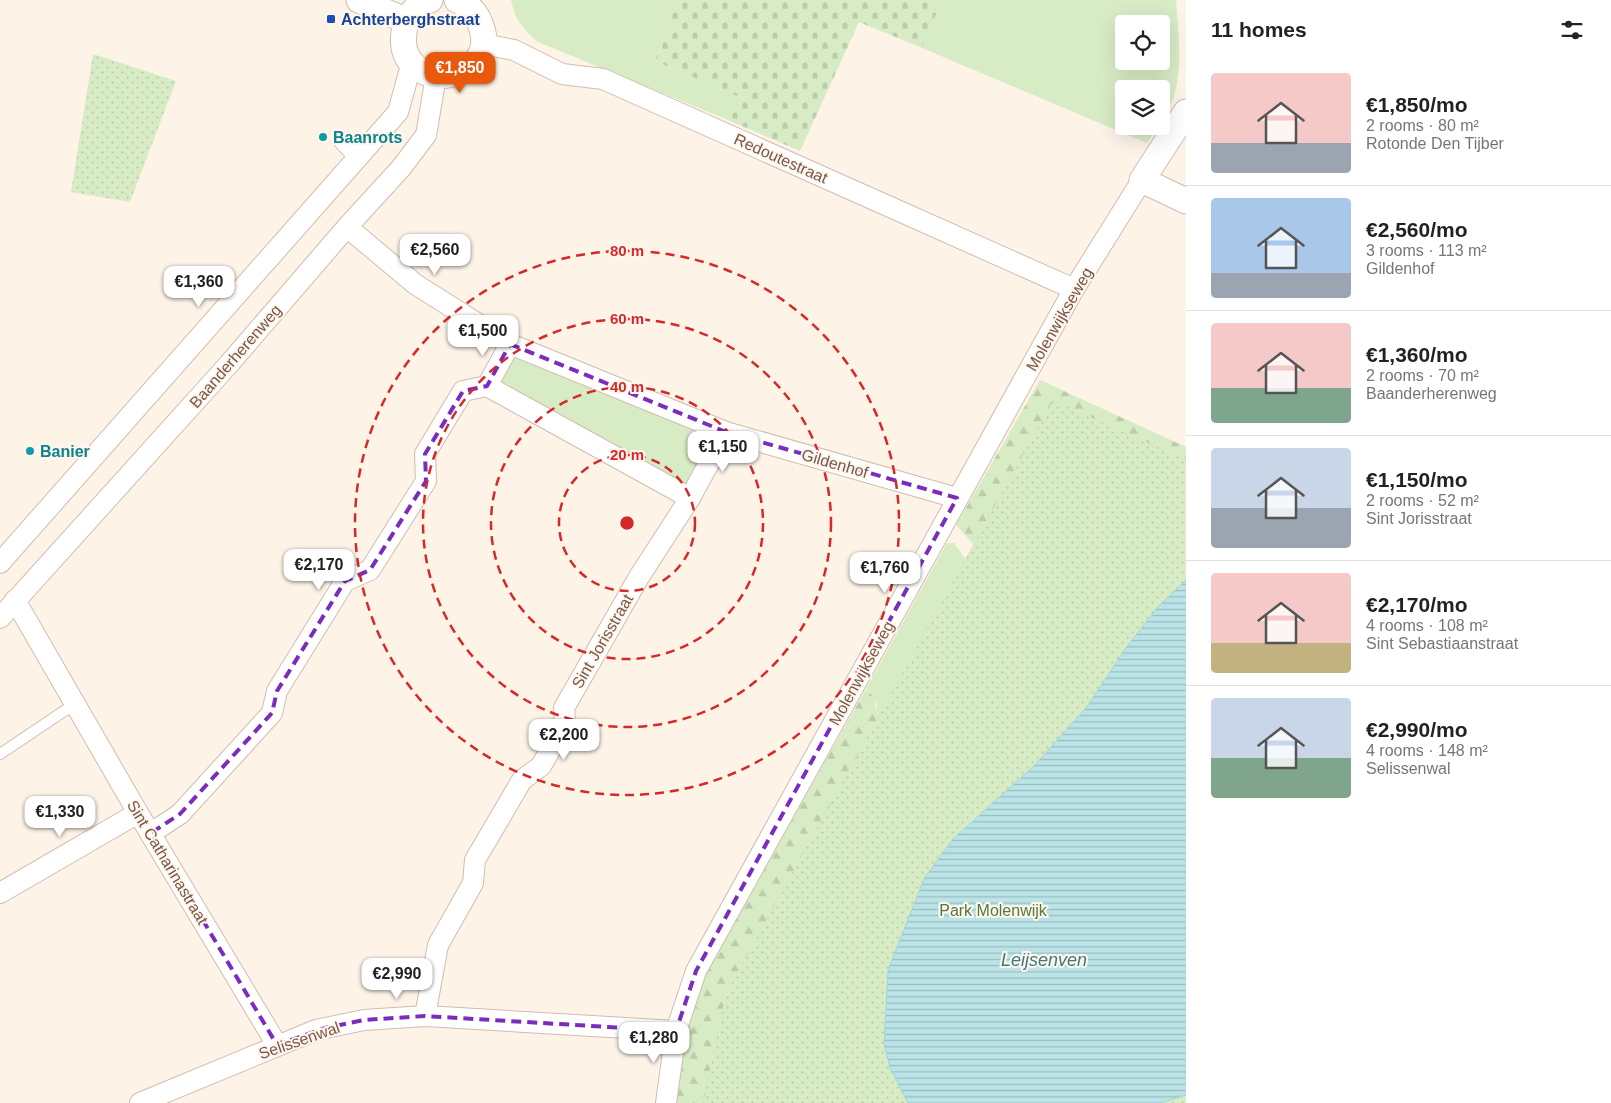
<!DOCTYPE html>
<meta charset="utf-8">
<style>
body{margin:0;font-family:Helvetica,sans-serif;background:#f6f6f6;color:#222;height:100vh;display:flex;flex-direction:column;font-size:19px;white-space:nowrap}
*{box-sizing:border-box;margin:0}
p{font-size:16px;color:#767676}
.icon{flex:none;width:28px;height:28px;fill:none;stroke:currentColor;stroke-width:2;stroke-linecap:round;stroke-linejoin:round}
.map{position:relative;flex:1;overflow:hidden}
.drawer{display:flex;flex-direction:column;background:#fff;width:425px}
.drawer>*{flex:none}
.buttons{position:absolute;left:1115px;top:15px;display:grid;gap:10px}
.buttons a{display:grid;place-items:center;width:55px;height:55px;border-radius:5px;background:#fff;box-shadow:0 5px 20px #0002;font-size:25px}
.price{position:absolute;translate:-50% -42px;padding:0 11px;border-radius:10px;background:#fff;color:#222;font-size:16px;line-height:32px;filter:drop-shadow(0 1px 2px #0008)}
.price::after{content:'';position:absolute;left:50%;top:30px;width:15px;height:11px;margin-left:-8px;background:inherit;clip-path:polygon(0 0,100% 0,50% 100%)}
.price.active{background:#ea580c;color:#fff}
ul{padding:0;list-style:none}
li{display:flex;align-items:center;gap:15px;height:125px;padding:0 25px}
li+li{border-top:1px solid #e0e0e0}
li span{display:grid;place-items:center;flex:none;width:140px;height:100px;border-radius:5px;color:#555}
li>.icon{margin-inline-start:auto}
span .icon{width:60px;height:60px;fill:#fffc;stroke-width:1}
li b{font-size:21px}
h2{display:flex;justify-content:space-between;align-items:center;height:60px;padding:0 25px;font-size:21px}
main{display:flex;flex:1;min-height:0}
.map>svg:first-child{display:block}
.green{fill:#d7ecc5;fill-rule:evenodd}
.forest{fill:url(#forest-firs)}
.cemetery{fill:url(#cemetery-stones)}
.park{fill:url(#park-dots)}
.water{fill:url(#water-rules);stroke:#a0d5da}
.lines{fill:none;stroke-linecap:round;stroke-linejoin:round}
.service-casing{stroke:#d2bcaf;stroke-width:12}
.pedestrian-casing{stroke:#d2bcaf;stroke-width:17}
.minor-casing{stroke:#d2bcaf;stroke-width:22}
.tertiary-casing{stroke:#d2bcaf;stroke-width:27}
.service{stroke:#fff;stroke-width:10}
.pedestrian{stroke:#fff;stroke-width:15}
.minor{stroke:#fff;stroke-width:20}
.tertiary{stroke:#fff;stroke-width:25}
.marked{fill:none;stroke:#7b2cbf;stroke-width:4;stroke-dasharray:10 6;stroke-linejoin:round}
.ring{fill:none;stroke:#d62828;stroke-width:2.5;stroke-dasharray:9 6}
.transit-dot{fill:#1a4fb4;stroke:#fff7ee;stroke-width:2}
.culture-dot{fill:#0f9aa8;stroke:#fff7ee;stroke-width:2}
.labels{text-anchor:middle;stroke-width:4;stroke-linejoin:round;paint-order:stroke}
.transit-label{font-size:16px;font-weight:bold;fill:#164399;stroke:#fff7ee;text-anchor:start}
.culture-label{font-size:16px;font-weight:bold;fill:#0d838f;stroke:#fff7ee;text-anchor:start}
.street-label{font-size:16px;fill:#78574a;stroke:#fff7ee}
.park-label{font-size:16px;fill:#53793f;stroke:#fff7ee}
.water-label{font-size:18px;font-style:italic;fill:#3c787e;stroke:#fff7ee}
.centre{fill:#d62828;stroke:#fff7ee;stroke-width:2.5}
.ring-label{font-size:15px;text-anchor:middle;font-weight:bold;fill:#d62828;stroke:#fff7ee;stroke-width:4;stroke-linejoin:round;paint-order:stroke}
</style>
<main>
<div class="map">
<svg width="1186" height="1103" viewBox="0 0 1186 1103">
<defs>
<pattern id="forest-firs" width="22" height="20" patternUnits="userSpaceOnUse" patternTransform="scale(1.25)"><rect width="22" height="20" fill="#d7ecc5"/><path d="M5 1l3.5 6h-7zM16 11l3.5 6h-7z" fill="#bcccab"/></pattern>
<pattern id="cemetery-stones" width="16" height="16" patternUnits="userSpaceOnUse" patternTransform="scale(1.25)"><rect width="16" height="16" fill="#d7ecc5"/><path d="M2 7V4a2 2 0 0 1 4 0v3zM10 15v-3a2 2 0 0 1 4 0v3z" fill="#bcccab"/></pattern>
<pattern id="park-dots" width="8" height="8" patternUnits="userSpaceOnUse" patternTransform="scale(1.25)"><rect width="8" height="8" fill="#d7ecc5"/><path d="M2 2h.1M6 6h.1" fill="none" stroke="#bcccab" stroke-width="1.8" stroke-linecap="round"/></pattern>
<pattern id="water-rules" width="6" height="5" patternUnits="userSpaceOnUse" patternTransform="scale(1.25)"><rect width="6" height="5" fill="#bae4e8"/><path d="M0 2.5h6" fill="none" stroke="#9cbcbe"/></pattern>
</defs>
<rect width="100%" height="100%" fill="#fdf3e7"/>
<g class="green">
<path d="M511,0H678L655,61L743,98L728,120L538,42C523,29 515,20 511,0Z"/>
<path d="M942,0H1176C1179,40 1186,90 1161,121V89H1124V126H1158L1147,143L922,48ZM1124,24H1161V61H1124Z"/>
<path d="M512,351L684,423L712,438L689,485H683L494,384Z"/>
<path d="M947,543H954L996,601L742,1103L810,854L847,774L868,744L877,705L875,698L866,689Z"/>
</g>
<g class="forest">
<path d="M1040,380L1186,447V506L1004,578L956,525Z"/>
<path d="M866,689L875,698L877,724L868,744L847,774L810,854L742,1103H675L689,1008L708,969Z"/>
</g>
<path class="cemetery" d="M678,0H942L922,48L859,22L800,151L728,120L742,98L655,61Z"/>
<g class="park">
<path d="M93,54L176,81L130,202L71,192Z"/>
<path d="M1053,400L1186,460V1103H703L726,993Z"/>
</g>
<path class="water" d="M1186,580V1095L1160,1103H908L890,1068L884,1044L888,970L924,879L953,839L1034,766L1086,708L1126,648L1157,608Z"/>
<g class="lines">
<defs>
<path id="service" d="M0,754L76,703"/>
<path id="pedestrian" d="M342,142L357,158"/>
<g id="minor">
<path d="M483,44L514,50L562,74L603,79L1074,289"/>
<path d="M347,227L415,284L510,344L726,432L957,498"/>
<path d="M487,386L690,498"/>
<path d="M0,563L398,112L412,62"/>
<path d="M15,600L138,813L277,1045"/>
<path d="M0,618L229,364L347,227L401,168L426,135L436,76"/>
<path d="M151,833L180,814L272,713L277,691L345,581L370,570L426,481L425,454L463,391L487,386L510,344"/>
<path d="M0,893L138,813"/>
<path d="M425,1016L438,945L473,883L475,860L522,780L541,766L565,724L564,708L639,577L690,498L726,432"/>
<path d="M140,1103L316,1030L364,1020L425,1016L676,1031"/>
<path d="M666,1103L676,1031L696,971L1074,289L1142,180"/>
</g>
<g id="tertiary">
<path d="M359,0L407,21"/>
<path d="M430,0C418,3 408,15 405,27C389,98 506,86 480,23C476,12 468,5 457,0"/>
<path d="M1186,112L1142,180L1186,201"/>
</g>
</defs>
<use href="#service" class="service-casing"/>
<use href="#pedestrian" class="pedestrian-casing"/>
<use href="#minor" class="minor-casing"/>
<use href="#tertiary" class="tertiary-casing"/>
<use href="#service" class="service"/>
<use href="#pedestrian" class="pedestrian"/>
<use href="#minor" class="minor"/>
<use href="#tertiary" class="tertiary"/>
</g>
<path class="marked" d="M510,344L726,432L957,498L696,971L676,1031L425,1016L364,1020L325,1028L277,1045L151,833L180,814L272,713L277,691L345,581L370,570L426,481L425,454L463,391L487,386Z"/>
<g class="ring">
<circle cx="627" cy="523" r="68"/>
<circle cx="627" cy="523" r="136"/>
<circle cx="627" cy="523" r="204"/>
<circle cx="627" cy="523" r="272"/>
</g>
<rect class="transit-dot" x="326" y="14" width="10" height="10" rx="2.5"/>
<g class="culture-dot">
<circle cx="323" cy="137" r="5"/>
<circle cx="30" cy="451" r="5"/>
</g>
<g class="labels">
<g class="transit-label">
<text x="341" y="25">Achterberghstraat</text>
</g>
<g class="culture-label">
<text x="333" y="143">Baanrots</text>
<text x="40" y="457">Banier</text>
</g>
<g class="street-label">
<text transform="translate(781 158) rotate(24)" y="6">Redoutestraat</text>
<text transform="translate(1059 319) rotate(-60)" y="6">Molenwijkseweg</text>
<text transform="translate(235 356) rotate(-49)" y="6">Baanderherenweg</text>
<text transform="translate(835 463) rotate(16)" y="6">Gildenhof</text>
<text transform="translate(602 641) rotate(-60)" y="6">Sint Jorisstraat</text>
<text transform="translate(861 673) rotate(-61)" y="6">Molenwijkseweg</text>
<text transform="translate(168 862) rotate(59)" y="6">Sint Catharinastraat</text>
<text transform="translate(299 1040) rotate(-19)" y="6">Selissenwal</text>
</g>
<g class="park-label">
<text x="993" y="916">Park Molenwijk</text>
</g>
<g class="water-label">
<text x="1044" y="966">Leijsenven</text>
</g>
</g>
<circle cx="627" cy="523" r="8" class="centre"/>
<g class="ring-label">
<text x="627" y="256">80 m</text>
<text x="627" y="324">60 m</text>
<text x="627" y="392">40 m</text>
<text x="627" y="460">20 m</text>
</g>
</svg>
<div class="buttons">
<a><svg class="icon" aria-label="locate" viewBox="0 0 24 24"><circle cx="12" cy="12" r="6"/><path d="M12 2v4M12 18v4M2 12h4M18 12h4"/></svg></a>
<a><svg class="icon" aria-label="layers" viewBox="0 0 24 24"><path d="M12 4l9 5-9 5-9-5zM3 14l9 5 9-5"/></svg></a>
</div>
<b class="price active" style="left:460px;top:94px">€1,850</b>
<b class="price" style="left:435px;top:276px">€2,560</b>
<b class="price" style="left:199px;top:308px">€1,360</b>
<b class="price" style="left:483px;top:357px">€1,500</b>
<b class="price" style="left:723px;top:473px">€1,150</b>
<b class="price" style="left:319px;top:591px">€2,170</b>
<b class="price" style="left:885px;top:594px">€1,760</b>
<b class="price" style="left:564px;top:761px">€2,200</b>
<b class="price" style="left:60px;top:838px">€1,330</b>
<b class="price" style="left:397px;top:1000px">€2,990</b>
<b class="price" style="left:654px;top:1064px">€1,280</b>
</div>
<section class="drawer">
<h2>11 homes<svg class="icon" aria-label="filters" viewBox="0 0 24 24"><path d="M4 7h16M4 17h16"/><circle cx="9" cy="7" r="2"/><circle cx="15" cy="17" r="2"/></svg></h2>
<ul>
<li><span style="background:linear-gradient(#f6c9c9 70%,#9aa5b1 0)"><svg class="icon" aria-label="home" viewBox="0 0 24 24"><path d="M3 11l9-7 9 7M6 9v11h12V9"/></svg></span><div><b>€1,850/mo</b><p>2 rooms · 80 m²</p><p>Rotonde Den Tijber</p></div></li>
<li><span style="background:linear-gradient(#a9c7e8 75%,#9aa5b1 0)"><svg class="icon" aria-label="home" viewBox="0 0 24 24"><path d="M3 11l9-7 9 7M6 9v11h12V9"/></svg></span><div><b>€2,560/mo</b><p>3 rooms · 113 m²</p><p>Gildenhof</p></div></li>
<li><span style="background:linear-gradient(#f6c9c9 65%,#7fa58c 0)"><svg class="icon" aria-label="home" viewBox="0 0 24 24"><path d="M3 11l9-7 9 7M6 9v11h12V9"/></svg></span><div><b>€1,360/mo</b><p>2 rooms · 70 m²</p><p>Baanderherenweg</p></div></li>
<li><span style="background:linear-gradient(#c9d6e8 60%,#9aa5b1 0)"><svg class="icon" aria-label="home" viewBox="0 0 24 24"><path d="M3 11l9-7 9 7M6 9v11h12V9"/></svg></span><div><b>€1,150/mo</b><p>2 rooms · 52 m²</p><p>Sint Jorisstraat</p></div></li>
<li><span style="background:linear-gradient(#f6c9c9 70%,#c2b280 0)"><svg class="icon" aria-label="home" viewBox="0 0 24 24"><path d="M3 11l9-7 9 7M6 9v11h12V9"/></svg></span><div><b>€2,170/mo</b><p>4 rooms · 108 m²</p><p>Sint Sebastiaanstraat</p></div></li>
<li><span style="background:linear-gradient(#c9d6e8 60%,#7fa58c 0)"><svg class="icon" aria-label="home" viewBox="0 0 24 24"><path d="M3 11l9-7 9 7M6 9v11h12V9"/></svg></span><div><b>€2,990/mo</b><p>4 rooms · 148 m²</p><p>Selissenwal</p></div></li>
</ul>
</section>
</main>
